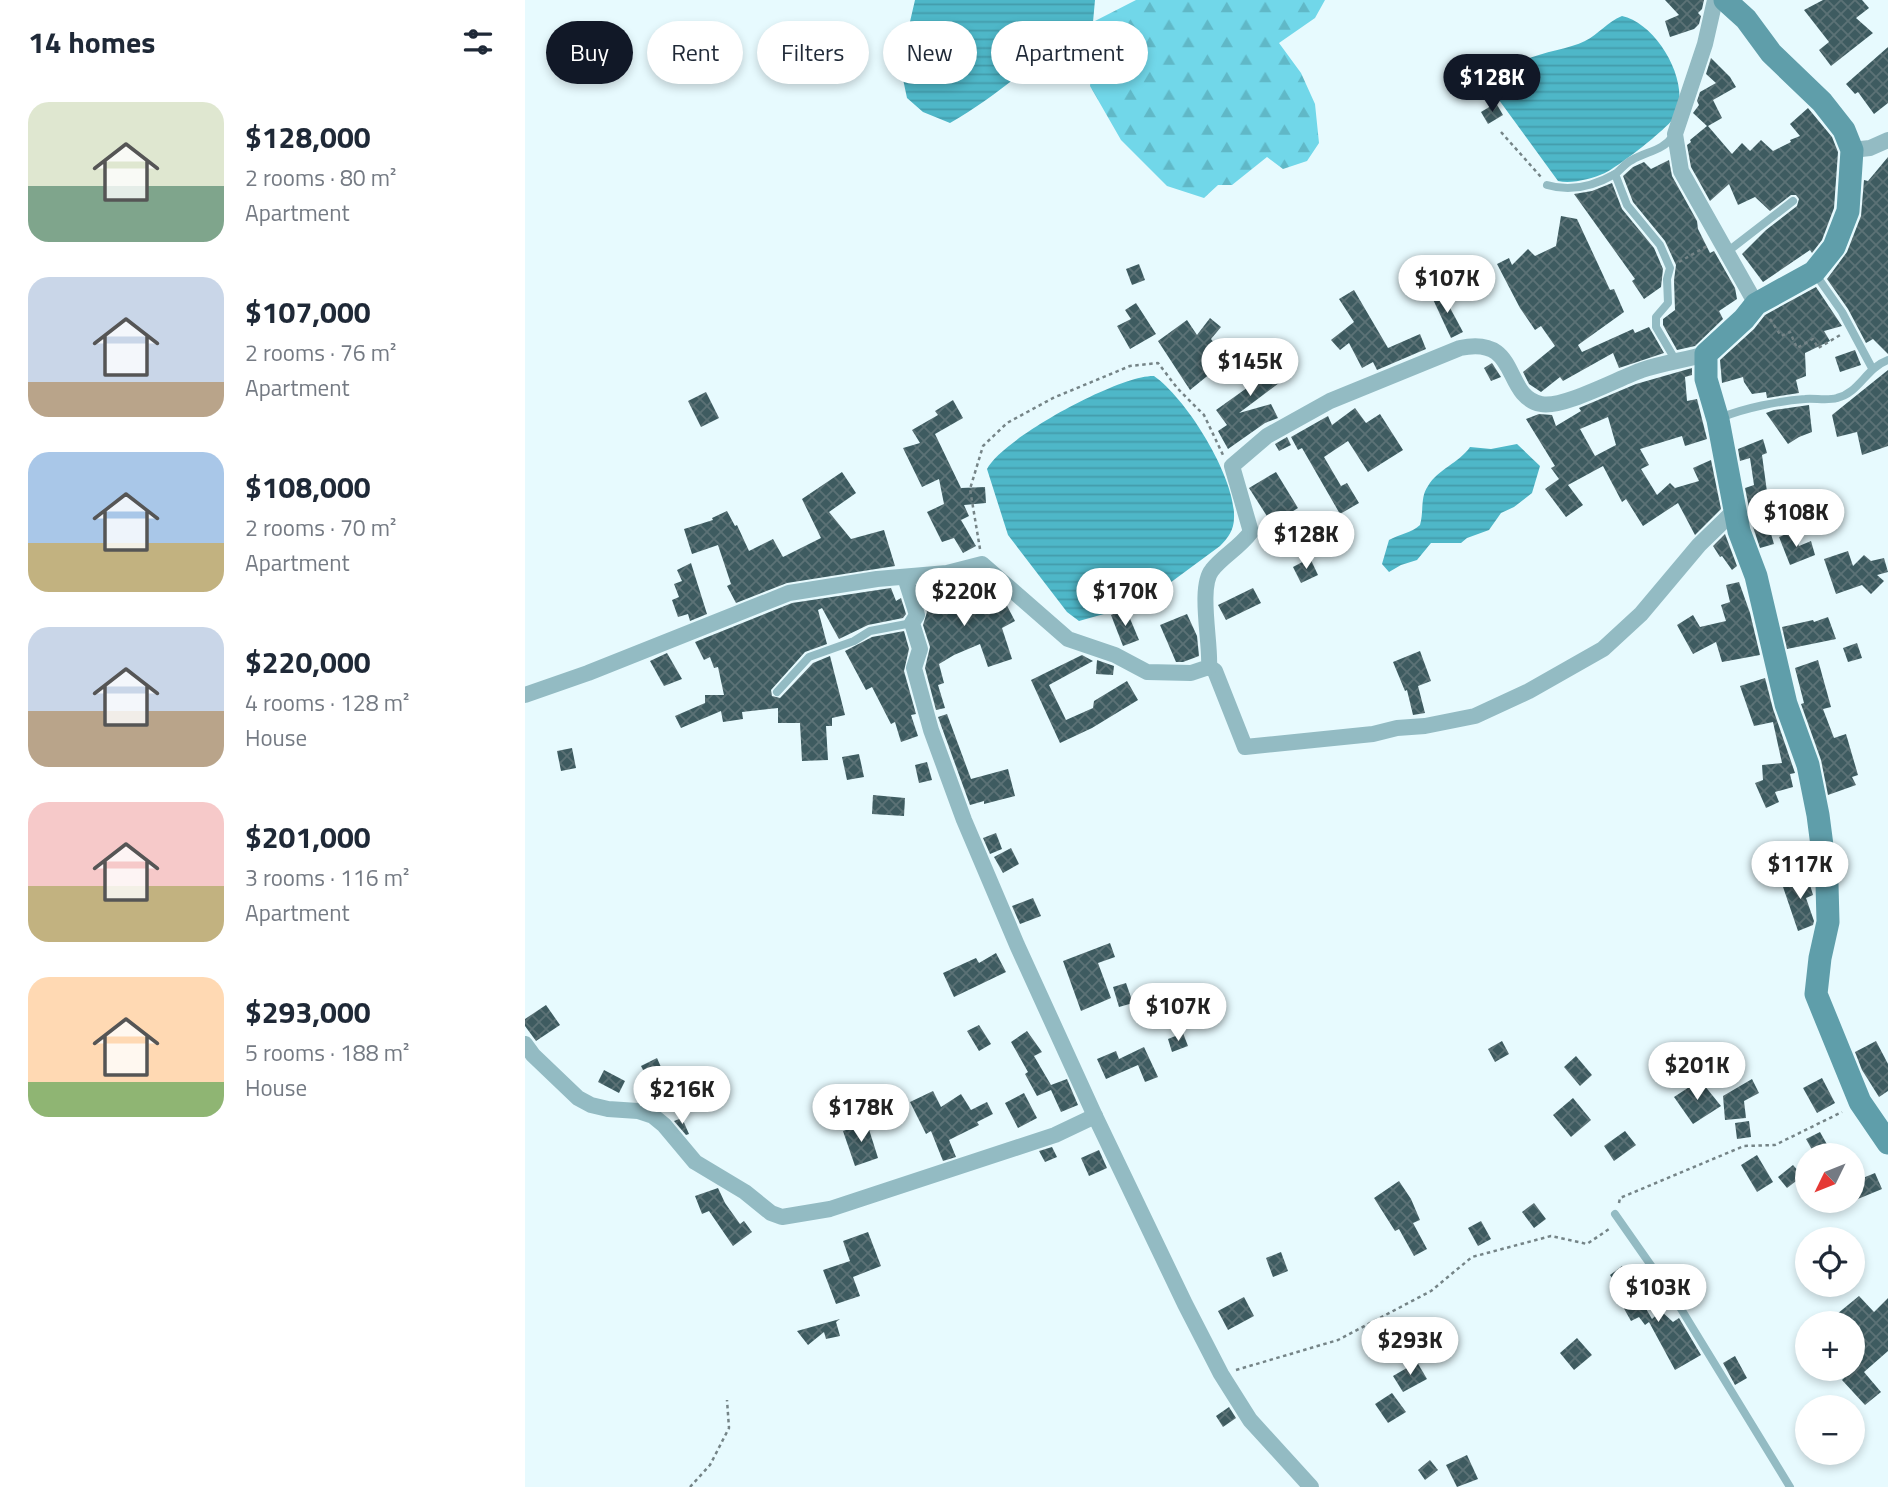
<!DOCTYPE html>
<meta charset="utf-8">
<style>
body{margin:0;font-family:"Titillium Web",sans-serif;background:#f2f2f3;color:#1f2937;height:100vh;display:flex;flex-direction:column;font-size:26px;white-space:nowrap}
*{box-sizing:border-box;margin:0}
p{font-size:23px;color:#747a83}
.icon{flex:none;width:38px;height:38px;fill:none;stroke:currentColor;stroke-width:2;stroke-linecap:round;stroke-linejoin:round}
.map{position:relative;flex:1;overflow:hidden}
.sheet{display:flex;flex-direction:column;background:#fff;width:525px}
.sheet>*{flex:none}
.banner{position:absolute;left:21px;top:21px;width:665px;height:63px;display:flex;gap:14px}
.needle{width:46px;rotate:227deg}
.tools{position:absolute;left:1270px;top:1143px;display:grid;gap:14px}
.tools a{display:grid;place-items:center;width:70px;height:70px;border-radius:50%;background:#fff;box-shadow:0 4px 10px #0003;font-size:35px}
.price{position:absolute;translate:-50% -60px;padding:0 16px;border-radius:24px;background:#fff;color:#222;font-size:23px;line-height:46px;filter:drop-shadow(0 2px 4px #0008)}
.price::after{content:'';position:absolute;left:50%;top:42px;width:21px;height:16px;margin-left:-10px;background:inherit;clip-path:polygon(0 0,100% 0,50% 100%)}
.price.current{background:#111827;color:#fff}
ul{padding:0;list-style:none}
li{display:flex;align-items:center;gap:21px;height:175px;padding:0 28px}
li span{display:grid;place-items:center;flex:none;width:196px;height:140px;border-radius:21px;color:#555}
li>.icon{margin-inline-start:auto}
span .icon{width:84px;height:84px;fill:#fffc;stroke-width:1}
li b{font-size:30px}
h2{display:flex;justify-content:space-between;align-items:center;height:84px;padding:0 28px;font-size:30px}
.tag{padding:0 24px;border-radius:32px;background:#fff;box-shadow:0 4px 10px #0003;font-size:24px;line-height:63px}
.tag.current{background:#111827;color:#fff}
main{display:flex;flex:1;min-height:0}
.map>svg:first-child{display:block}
.forest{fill:url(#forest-firs)}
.water{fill:url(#water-rules)}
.building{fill:url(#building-cross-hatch);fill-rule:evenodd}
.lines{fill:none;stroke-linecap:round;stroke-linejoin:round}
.path{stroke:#758487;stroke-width:2.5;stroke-dasharray:3.5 3.5;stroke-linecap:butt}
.lane{stroke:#93bbc3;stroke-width:8}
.street{stroke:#93bbc3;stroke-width:16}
.secondary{stroke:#5f9eaa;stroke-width:23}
</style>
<main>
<section class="sheet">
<h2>14 homes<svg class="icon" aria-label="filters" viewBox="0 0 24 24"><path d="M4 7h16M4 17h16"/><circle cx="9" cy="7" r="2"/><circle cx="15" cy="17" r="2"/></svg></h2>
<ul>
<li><span style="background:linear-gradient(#dfe7d0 60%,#7fa58c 0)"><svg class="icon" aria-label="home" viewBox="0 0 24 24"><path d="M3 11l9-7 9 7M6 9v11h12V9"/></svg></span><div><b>$128,000</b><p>2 rooms · 80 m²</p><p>Apartment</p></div></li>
<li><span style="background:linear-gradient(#c9d6e8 75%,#b9a48a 0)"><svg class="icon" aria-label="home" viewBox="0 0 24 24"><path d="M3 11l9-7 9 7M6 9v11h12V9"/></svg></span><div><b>$107,000</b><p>2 rooms · 76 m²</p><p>Apartment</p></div></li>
<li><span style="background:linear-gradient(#a9c7e8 65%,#c2b280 0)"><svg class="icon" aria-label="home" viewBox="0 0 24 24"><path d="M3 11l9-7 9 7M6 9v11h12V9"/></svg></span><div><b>$108,000</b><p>2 rooms · 70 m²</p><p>Apartment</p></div></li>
<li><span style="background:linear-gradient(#c9d6e8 60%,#b9a48a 0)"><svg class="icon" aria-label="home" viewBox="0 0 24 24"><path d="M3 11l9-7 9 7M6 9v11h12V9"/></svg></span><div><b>$220,000</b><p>4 rooms · 128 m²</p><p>House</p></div></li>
<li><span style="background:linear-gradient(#f6c9c9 60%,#c2b280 0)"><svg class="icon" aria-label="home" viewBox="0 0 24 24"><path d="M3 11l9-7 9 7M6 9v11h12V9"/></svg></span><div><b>$201,000</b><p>3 rooms · 116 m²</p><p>Apartment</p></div></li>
<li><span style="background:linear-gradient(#ffd9b3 75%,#8fb573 0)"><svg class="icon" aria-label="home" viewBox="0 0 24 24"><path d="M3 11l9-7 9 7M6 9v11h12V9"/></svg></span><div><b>$293,000</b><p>5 rooms · 188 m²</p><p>House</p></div></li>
</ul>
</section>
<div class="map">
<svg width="1363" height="1487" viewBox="0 0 1363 1487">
<defs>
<pattern id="forest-firs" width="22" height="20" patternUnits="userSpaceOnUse" patternTransform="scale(1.75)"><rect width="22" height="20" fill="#71d7e9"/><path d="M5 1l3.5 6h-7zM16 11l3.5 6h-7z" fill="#60b8c7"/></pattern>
<pattern id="water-rules" width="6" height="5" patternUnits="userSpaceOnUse" patternTransform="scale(1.75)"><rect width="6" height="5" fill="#4eb7c8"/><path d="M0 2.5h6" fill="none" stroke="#439cab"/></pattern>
<pattern id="building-cross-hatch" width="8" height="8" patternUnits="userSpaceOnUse" patternTransform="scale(1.75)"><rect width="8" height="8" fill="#3e5b60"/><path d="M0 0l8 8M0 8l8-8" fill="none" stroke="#5c7276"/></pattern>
</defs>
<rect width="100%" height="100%" fill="#e7fafe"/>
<path class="forest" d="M611,0H800L790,18L754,43L776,73L790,104L794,143L782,161L758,169L742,157L707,185H693L679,198L642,186L596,140L565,86L570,44L568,22Z"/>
<g class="water">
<path d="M390,0H570L568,22C517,53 476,94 425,123L398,112L382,98L375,65Z"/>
<path d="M1097,16C1131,23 1166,81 1151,115C1146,126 1093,167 1080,173C1066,179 1047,184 1033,181L974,100C965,54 1032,55 1060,41C1074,34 1082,22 1097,16Z"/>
<path d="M629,376C662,399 711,478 709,518C709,530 703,538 695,546L634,591L586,612L554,621L542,612L483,535L462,469C478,438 594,375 629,376Z"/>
<path d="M992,444L1015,466L1007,493L989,507L976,513L964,530L942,538L936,543H906L892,560L876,565L864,572L857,564L864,540C875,534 886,533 895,525C899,512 895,497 903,486C913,469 934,463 945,447L966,449Z"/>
</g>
<g class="building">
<path d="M1140,0H1179L1177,9L1173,13L1176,16L1174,24L1169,29L1145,37L1140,21L1154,15Z"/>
<path d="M1298,0H1337L1344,8L1331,18L1348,33L1306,66L1294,50L1304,42L1279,10Z"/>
<path d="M1363,47V103L1349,114L1333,92L1330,94L1321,84Z"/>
<path d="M1186,58L1205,77L1211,87L1188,100L1197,118L1183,126L1207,154L1217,143L1225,151L1236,140L1248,151L1266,142L1265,140L1275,136L1265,124L1283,108L1307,137L1313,152L1309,208L1297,240L1287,253L1285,250L1238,282L1217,254L1241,230L1272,206L1274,199L1271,195H1266L1245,211L1230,197L1213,205L1204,184L1185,201L1166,167L1162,145L1166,142L1165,140L1182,126L1168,113L1174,105L1172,101L1175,92L1191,83L1181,74Z"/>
<path d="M971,103L978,115L963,124L956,112Z"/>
<path d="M1363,157V354L1348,339L1341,343L1323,309L1302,279L1322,252L1336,216L1339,180L1343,181Z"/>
<path d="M1144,160L1147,176L1172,221L1173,229L1185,253L1189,251L1210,288L1212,299L1194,311L1198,319L1170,346L1152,350L1138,325V319L1150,310L1149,280L1151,265L1140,241L1108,202L1098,176L1108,167L1119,162L1126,169Z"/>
<path d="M1087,183L1097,209L1129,248L1138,269L1136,287L1119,299L1107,281L1110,279L1049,194L1067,191Z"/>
<path d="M1036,216L1052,219L1085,290L1089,289L1099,312L1053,345L1057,352L1108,329L1110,333L1124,327L1139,353L1094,368L1088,353L1038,381L1035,377L1016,392L1004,384L998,372L1030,346L1016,326L1010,330L995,308L972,264L984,258L987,265L1003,249L1010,256L1031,246Z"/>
<path d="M614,264L620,280L607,285L601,269Z"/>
<path d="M1291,287L1317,326L1299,331L1305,341L1280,353L1281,376L1271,380L1274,393L1242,398L1241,392L1227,394L1219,382L1218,377L1197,383L1195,360L1229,329L1240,315Z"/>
<path d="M829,290L863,348L895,334L901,349L852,370L848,362L837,368L824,343L815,350L806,340L829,322L814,299Z"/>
<path d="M916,291L938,332L926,338L906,295Z"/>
<path d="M611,303L631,334L605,349L592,326L606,319L600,310Z"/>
<path d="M685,318L696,327L686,339L702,360L665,390L633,341L662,320L672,335Z"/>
<path d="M733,340L758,380L714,413L746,404L753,418L740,423L703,449L693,431L702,425L691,410L733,380L715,351Z"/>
<path d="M1330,350L1336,365L1315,372L1310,357Z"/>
<path d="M967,363L976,377L966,381L959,368Z"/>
<path d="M1167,368V375L1160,377L1162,401L1172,399L1182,439L1160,446L1157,436L1115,449L1124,465L1116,469L1132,495L1145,483L1150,488L1174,481L1168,468L1186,460L1196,509L1170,535L1153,503L1118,526L1101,499L1097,502L1078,466L1043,485L1058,505L1041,517L1020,489L1034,479L1026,468L1030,466L1001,419L1014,414L1027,415L1031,426L1056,411L1054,408L1111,384ZM1083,417L1091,445L1070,456L1055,429Z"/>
<path d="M1363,370V446L1337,455L1332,432L1312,437L1307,415Z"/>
<path d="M181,392L194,418L176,427L163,401Z"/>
<path d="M428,400L438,418L410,434L436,488L460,487L461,503L439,505L444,516L436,520L451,546L438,553L429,538L417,542L402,512L419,504L414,479L397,487L378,448L395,443L387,430L413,415L410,411Z"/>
<path d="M1284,405L1287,432L1274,437L1263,444L1241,413L1249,410Z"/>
<path d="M830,408L841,423L855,414L878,450L843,472L823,441L799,457L816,486L822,483L834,503L815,514L777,448L773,450L766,437L803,416L807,425Z"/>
<path d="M762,437L766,445L754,451L750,444Z"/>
<path d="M1238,439L1242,453L1237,455L1243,499L1236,500L1249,544L1235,548L1228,527L1220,488L1229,485L1225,458L1215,461L1213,449Z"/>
<path d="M317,472L331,493L304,512L326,539L359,530L370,566L262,583L211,603L202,586L206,584L193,545L167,554L159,529L188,520L187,518L202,511L210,526L212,525L224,551L248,539L258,557L296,538L277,499Z"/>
<path d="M751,472L773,508L747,524L724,488Z"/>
<path d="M1268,531L1274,546L1286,541L1290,555L1265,565L1254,537Z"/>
<path d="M1200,534L1212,566L1207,570L1197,556L1195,557L1188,546Z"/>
<path d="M1323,551L1328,566L1339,555L1346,561L1359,558L1363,572L1352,575L1359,581L1346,594L1337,585L1311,594L1299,559Z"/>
<path d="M785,558L793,575L776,583L768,567Z"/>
<path d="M166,563L182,614L165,621L163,614L153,617L147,600L154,597L149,584L157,581L152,570Z"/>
<path d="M459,579L480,598H478L490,621L477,628L487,659L463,667L455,644L429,655L414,664L419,683L413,685L420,708L411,710L400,668L405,647L398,625L402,612L395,588L401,585L405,592L425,583L434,599L444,590L446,593Z"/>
<path d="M1214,582L1225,613L1235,655L1197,662L1191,642L1168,654L1152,625L1168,615L1175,627L1201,621L1196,605L1205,602L1201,585Z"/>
<path d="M366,588L371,601L376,598L381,614L378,618L343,625L314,639L297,608L293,610L302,644L280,652L246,690L247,696L255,698L288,663L305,656L320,715L307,718V726H301L303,760L277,761L275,723H253V708L217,712L218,719L198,722L196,711L156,728L150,716L180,703V695H199L193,667L189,668L185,657L179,660L170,642L267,603Z"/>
<path d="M728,588L736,603L701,620L693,605Z"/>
<path d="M601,609L614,640L598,646L586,615Z"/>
<path d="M662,614L672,636L674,656L658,662H651L635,625Z"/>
<path d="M1303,617L1311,639L1262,649L1257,627L1288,620L1289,622Z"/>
<path d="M379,631L384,649L379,671L391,714L386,715L393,736L376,742L370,722L366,724L347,687L341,690L320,651L347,637Z"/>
<path d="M1332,643L1337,658L1323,662L1318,648Z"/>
<path d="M895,651L906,681L893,686L900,713L888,715L882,690L880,691L868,662Z"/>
<path d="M142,653L157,679L139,686L125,661Z"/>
<path d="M557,655L568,661L524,685L541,720L568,708L569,701L602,681L613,700L567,728L535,743L506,680Z"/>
<path d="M572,660L589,666L588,675L571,674Z"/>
<path d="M1293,660L1306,707L1298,709L1309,738L1321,734L1333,775L1327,777L1331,785L1303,795L1296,760L1276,704L1279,703L1270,668Z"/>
<path d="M1240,678L1248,709L1270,773L1265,774L1268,787L1250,792L1254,802L1241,808L1230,783L1238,780L1237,765L1257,763L1248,722L1229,726L1215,686Z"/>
<path d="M422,714L446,779L483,769L490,796L459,804V801L445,805L413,717Z"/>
<path d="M47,748L51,768L36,771L32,751Z"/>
<path d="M334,754L339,777L322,780L317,757Z"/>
<path d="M402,762L407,780L394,783L390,765Z"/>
<path d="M348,795L380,798L379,816L347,814Z"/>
<path d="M471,833L477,849L465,854L458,838Z"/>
<path d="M1282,841L1284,855L1276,859L1271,845Z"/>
<path d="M486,848L494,864L478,873L469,857Z"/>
<path d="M1282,875L1288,895L1281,898L1289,921L1288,925L1273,931L1257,884Z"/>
<path d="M508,898L516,916L495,924L487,906Z"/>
<path d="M585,943L590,957L573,963L586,998L556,1011L538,961Z"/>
<path d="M471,953L481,972L429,997L418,973L451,958L454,963Z"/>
<path d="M601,983L608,1003L594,1007L588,987Z"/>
<path d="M21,1005L35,1025L11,1041L0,1026V1019Z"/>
<path d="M454,1025L466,1044L454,1051L442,1031Z"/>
<path d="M502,1031L517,1052L509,1056L526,1085L542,1079L553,1105L536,1112L526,1090L512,1096L500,1074L503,1072L486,1042Z"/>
<path d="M658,1033L663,1046L647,1052L643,1039Z"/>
<path d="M977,1041L984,1054L970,1062L963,1049Z"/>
<path d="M1351,1041L1363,1064V1091L1354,1097L1337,1070L1330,1052Z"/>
<path d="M619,1047L633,1077L620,1082L613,1065L581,1079L572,1059L591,1051L594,1059Z"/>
<path d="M1051,1056L1067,1075L1055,1086L1039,1067Z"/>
<path d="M132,1058L139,1074L124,1082L116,1066Z"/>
<path d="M79,1070L100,1081L94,1093L73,1082Z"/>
<path d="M1297,1078L1310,1103L1292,1113L1278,1088Z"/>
<path d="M1227,1079L1234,1093L1219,1101L1221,1118L1200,1120L1198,1096Z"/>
<path d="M1175,1080L1196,1106L1168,1124L1149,1097Z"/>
<path d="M408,1091L416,1107L436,1094L446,1110L462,1102L468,1114L452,1122L454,1125L424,1140L431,1157L418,1161L406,1131L401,1134L385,1102Z"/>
<path d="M499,1093L512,1118L493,1128L480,1103Z"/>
<path d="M1048,1098L1066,1120L1046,1137L1028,1115Z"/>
<path d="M157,1118L164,1134L161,1135L149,1121Z"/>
<path d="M1224,1121L1226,1137L1212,1139L1210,1123Z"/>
<path d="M342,1123L353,1158L330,1166L318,1131Z"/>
<path d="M1100,1131L1111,1145L1089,1161L1079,1146Z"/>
<path d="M1295,1132L1308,1155H1290L1281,1139Z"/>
<path d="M527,1147L532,1157L520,1162L514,1151Z"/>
<path d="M574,1150L582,1168L564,1176L556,1158Z"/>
<path d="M1232,1155L1248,1182L1232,1192L1216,1165Z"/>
<path d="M1268,1165L1275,1173V1178L1262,1188L1253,1177Z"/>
<path d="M1350,1173L1357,1189L1328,1201V1182Z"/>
<path d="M874,1181L886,1199L895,1220L888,1223L902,1249L889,1256L874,1229L870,1231L849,1198Z"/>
<path d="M193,1188L200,1203L215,1224L219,1221L227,1232L208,1246L184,1211L177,1214L170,1196Z"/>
<path d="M1009,1203L1021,1219L1009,1228L997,1212Z"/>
<path d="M956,1221L966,1239L953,1246L943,1228Z"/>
<path d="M343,1232L356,1266L328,1277L335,1296L311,1304L298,1270L325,1261L318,1241Z"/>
<path d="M756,1252L763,1271L748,1277L741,1258Z"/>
<path d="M1097,1266L1113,1288L1110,1290L1127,1319L1136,1311L1148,1322L1154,1318L1176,1355L1150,1370L1124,1322L1120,1325L1114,1317L1106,1321L1097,1305L1103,1301L1085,1275Z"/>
<path d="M1334,1296L1349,1312L1363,1298V1351L1339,1372L1356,1392L1340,1405L1317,1380L1319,1378L1310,1368H1328V1323H1301Z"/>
<path d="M719,1297L729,1316L703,1330L693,1311Z"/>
<path d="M315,1319L311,1322L315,1336L301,1339L299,1332L283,1345L272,1331Z"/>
<path d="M1052,1338L1067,1355L1049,1370L1035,1353Z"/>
<path d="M1210,1356L1222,1378L1210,1385L1198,1363Z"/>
<path d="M892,1362L902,1379L878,1392L868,1376Z"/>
<path d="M867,1393L881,1412L863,1423L850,1404Z"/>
<path d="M704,1407L711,1418L698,1427L691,1416Z"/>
<path d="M942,1455L953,1479L932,1487L921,1465Z"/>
<path d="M905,1460L913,1470L900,1480L893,1470Z"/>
</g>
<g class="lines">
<g class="path">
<path d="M976,132L1016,177"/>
<path d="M1154,262L1182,246"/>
<path d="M1245,319L1256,336L1265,332L1272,348L1288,339L1293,348L1317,334"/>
<path d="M455,549L445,489L458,446L482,423L528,398L605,366L633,363L653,389L679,415L698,455"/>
<path d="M1094,1203L1095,1198L1219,1146L1250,1145L1317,1112"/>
<path d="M711,1370L813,1340L906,1291L947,1257L1026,1236L1062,1244L1084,1229"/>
<path d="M165,1487L185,1465L204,1428L202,1400"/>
</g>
<g class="lane">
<path d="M1090,174L1102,205L1135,245L1145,268L1142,279L1143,303L1131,317V327L1151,361"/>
<path d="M1022,185C1045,192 1069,186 1090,174C1096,170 1100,163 1107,160C1122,151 1138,151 1148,136"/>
<path d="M1202,252L1268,201"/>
<path d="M1291,275L1317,312L1347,368"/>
<path d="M1195,418C1219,408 1254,401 1280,399C1290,398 1302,401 1312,398C1334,393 1341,368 1363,360"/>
<path d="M252,692L284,657L329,641L345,631L387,623"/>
<path d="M1090,1214L1153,1304L1265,1487"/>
</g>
<g class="street">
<path d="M1190,0L1180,44L1150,134L1156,171L1231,304"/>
<path d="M1327,150L1345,148L1363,140"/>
<path d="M380,577L392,615L387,623L395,649L389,668L406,730L439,820L492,945L570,1116L660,1304L696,1374L725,1420L786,1487"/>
<path d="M684,667L690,671L720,747L848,734L872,728L900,726L950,716L1004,691L1078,649L1116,614L1174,545L1209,511"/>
<path d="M0,695L63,673L264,593L352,579L422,573L457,564L543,639L590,655L622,672L666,673L684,667C686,644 673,587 687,570C698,556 714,548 726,532L707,466L742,436L805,401L935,348C996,335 977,396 1016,404C1037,409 1094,378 1117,370C1138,363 1160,360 1181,354"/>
<path d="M0,1044L8,1055L53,1098L66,1105L83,1109L113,1111L128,1116L139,1125L170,1162L220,1192L246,1213L257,1217L305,1209L530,1135L570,1116"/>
</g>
<path class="secondary" d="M1200,0L1221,19L1246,53L1297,102L1319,130L1327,150L1323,211L1309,247L1289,272L1231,304L1219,319L1181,354V379L1193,420L1214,531L1231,576L1261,704L1283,765L1293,815L1302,884L1303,922L1295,958L1291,994L1335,1102L1363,1143"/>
</g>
</svg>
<div class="tools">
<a><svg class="needle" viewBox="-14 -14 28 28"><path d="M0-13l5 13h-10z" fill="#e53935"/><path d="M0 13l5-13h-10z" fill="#747a83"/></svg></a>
<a><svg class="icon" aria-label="locate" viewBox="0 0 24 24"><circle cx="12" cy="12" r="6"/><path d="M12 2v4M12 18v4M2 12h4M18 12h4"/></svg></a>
<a>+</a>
<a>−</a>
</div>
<b class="price current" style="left:967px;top:114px">$128K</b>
<b class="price" style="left:922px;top:315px">$107K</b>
<b class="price" style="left:725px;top:398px">$145K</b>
<b class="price" style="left:1271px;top:549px">$108K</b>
<b class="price" style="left:781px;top:571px">$128K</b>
<b class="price" style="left:439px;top:628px">$220K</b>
<b class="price" style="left:600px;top:628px">$170K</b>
<b class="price" style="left:1275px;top:901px">$117K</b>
<b class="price" style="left:653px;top:1043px">$107K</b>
<b class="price" style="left:1172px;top:1102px">$201K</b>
<b class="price" style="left:157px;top:1126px">$216K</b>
<b class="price" style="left:336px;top:1144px">$178K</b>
<b class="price" style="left:1133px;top:1324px">$103K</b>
<b class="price" style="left:885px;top:1377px">$293K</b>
<div class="banner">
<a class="tag current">Buy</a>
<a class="tag">Rent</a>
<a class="tag">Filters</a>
<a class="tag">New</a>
<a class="tag">Apartment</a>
</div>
</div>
</main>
